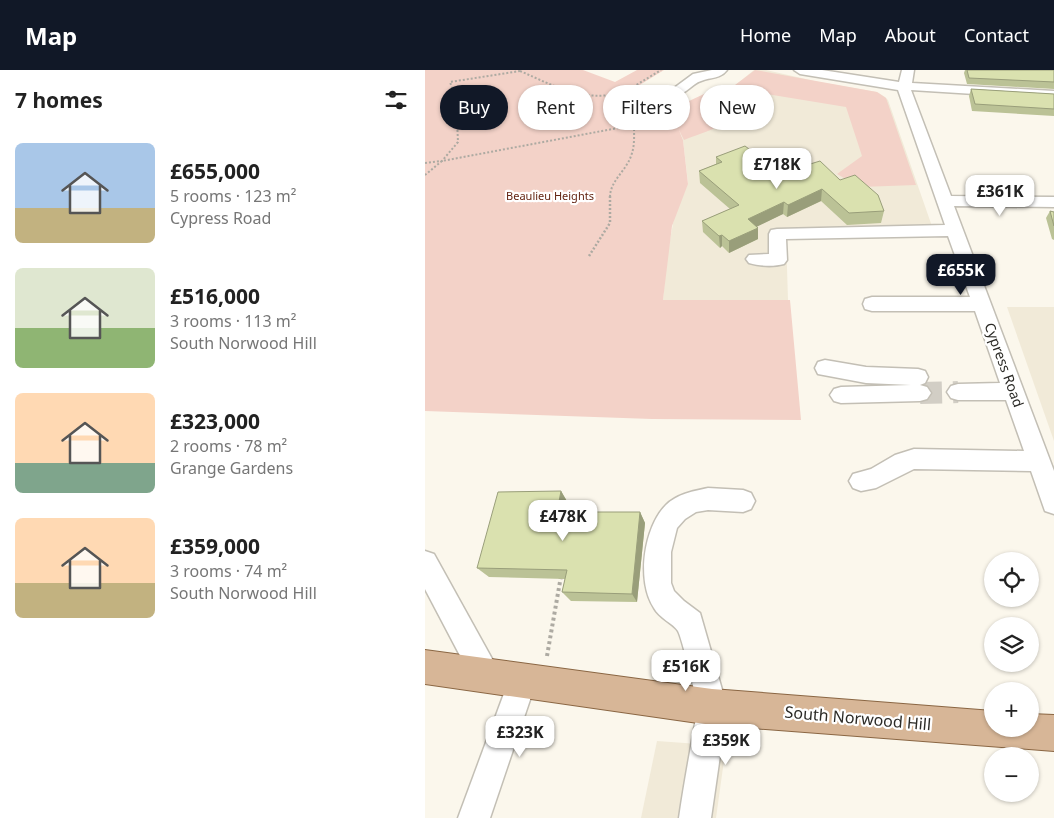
<!DOCTYPE html>
<meta charset="utf-8">
<style>
body{margin:0;font-family:"Noto Sans",sans-serif;background:#f2f2f2;color:#222;height:100vh;display:flex;flex-direction:column;font-size:19px;white-space:nowrap}
*{box-sizing:border-box;margin:0}
p{font-size:16px;color:#767676}
.icon{flex:none;width:28px;height:28px;fill:none;stroke:currentColor;stroke-width:2;stroke-linecap:round;stroke-linejoin:round}
.map{position:relative;flex:1;overflow:hidden}
.details{display:flex;flex-direction:column;background:#fff;width:425px}
.details>*{flex:none}
.hud{position:absolute;left:15px;top:15px;width:475px;height:45px;display:flex;gap:10px}
.tools{position:absolute;left:559px;top:482px;display:grid;gap:10px}
.tools a{display:grid;place-items:center;width:55px;height:55px;border-radius:50%;background:#fff;box-shadow:0 1px 4px #0004;font-size:25px}
.price{position:absolute;translate:-50% -42px;padding:0 11px;border-radius:10px;background:#fff;color:#222;font-size:16px;line-height:32px;filter:drop-shadow(0 1px 2px #0008)}
.price::after{content:'';position:absolute;left:50%;top:30px;width:15px;height:11px;margin-left:-8px;background:inherit;clip-path:polygon(0 0,100% 0,50% 100%)}
.price.current{background:#111827;color:#fff}
ul{padding:0;list-style:none}
li{display:flex;align-items:center;gap:15px;height:125px;padding:0 15px}
li span{display:grid;place-items:center;flex:none;width:140px;height:100px;border-radius:8px;color:#555}
li>.icon{margin-inline-start:auto}
span .icon{width:60px;height:60px;fill:#fffc;stroke-width:1}
li b{font-size:21px}
h2{display:flex;justify-content:space-between;align-items:center;height:60px;padding:0 15px;font-size:21px}
.chip{padding:0 18px;border-radius:22px;background:#fff;box-shadow:0 1px 4px #0004;font-size:18px;line-height:45px}
.chip.current{background:#111827;color:#fff}
header{display:flex;align-items:center;gap:30px;box-sizing:border-box;height:70px;padding:0 25px;background:#111827;color:#fff}
header strong{font-size:24px}
nav{display:flex;gap:28px;margin-inline-start:auto;font-size:18px}
main{display:flex;flex:1;min-height:0}
.map>svg:first-child{display:block}
.built{fill:#f1ead8}
.green{fill:#f3d2c8}
.lines{fill:none;stroke-linecap:round;stroke-linejoin:round}
.minor-tunnel{stroke:#d2cec5;stroke-width:22;stroke-dasharray:22 11;stroke-linecap:butt}
.minor-casing{stroke:#c3bfb5;stroke-width:3}
.major-casing{stroke:#8a6643;stroke-width:2}
.path-far2{stroke:#adaaa2;stroke-width:2;stroke-dasharray:2 2;stroke-linecap:butt}
.path-far1{stroke:#adaaa2;stroke-width:2.5;stroke-dasharray:2 2;stroke-linecap:butt}
.path{stroke:#adaaa2;stroke-width:4;stroke-dasharray:3 3;stroke-linecap:butt}
.minor{fill:#fff;fill-rule:evenodd}
.major{fill:#d7b697;fill-rule:evenodd}
.wall{fill:#bbc296}
.shaded-wall{fill:#999e7a}
.building{fill:#dae1af;stroke:#999e7a}
.labels{text-anchor:middle;stroke-width:4.5;stroke-linejoin:round;paint-order:stroke}
.far-park-label{font-size:11px;fill:#632412;stroke:#fff}
.street-label{font-size:14px;fill:#2c2b27;stroke:#fff}
.near-street-label{font-size:16px;fill:#2c2b27;stroke:#fff}
</style>
<header>
<strong>Map</strong>
<nav><a>Home</a><a>Map</a><a>About</a><a>Contact</a></nav>
</header>
<main>
<section class="details">
<h2>7 homes<svg class="icon" aria-label="filters" viewBox="0 0 24 24"><path d="M4 7h16M4 17h16"/><circle cx="9" cy="7" r="2"/><circle cx="15" cy="17" r="2"/></svg></h2>
<ul>
<li><span style="background:linear-gradient(#a9c7e8 65%,#c2b280 0)"><svg class="icon" aria-label="home" viewBox="0 0 24 24"><path d="M3 11l9-7 9 7M6 9v11h12V9"/></svg></span><div><b>£655,000</b><p>5 rooms · 123 m²</p><p>Cypress Road</p></div></li>
<li><span style="background:linear-gradient(#dfe7d0 60%,#8fb573 0)"><svg class="icon" aria-label="home" viewBox="0 0 24 24"><path d="M3 11l9-7 9 7M6 9v11h12V9"/></svg></span><div><b>£516,000</b><p>3 rooms · 113 m²</p><p>South Norwood Hill</p></div></li>
<li><span style="background:linear-gradient(#ffd9b3 70%,#7fa58c 0)"><svg class="icon" aria-label="home" viewBox="0 0 24 24"><path d="M3 11l9-7 9 7M6 9v11h12V9"/></svg></span><div><b>£323,000</b><p>2 rooms · 78 m²</p><p>Grange Gardens</p></div></li>
<li><span style="background:linear-gradient(#ffd9b3 65%,#c2b280 0)"><svg class="icon" aria-label="home" viewBox="0 0 24 24"><path d="M3 11l9-7 9 7M6 9v11h12V9"/></svg></span><div><b>£359,000</b><p>3 rooms · 74 m²</p><p>South Norwood Hill</p></div></li>
</ul>
</section>
<div class="map">
<svg width="629" height="748" viewBox="0 0 629 748">
<rect width="100%" height="100%" fill="#fbf7ec"/>
<g class="built">
<path d="M329,0H341L394,12L452,22L460,27L463,30L510,165L361,166L363,230H238L242,187L249,148L263,113L258,70L247,38L281,39Z"/>
<path d="M582,237H629V371Z"/>
<path d="M232,671L301,676L291,748H216Z"/>
</g>
<path class="green" d="M0,0H158L190,12L212,0H239L205,21L247,39L279,24L301,20L310,15L330,0L452,22L461,28L491,115L435,117L412,104L437,86L421,37L317,20C305,59 294,56 259,70L254,60L258,70L263,114L247,156L238,230H365L376,350L227,349L0,341Z"/>
<g class="lines">
<path class="minor-tunnel" d="M495,323L533,322"/>
<defs>
<g id="minor">
<path d="M287,0H302C295,9 286,7 276,11C266,14 260,27 247,24L245,21L268,4Z"/>
<path d="M369,0H397L474,12L477,0H489L487,13L629,21V29L486,20L526,126L629,127V137L529,136L629,401V444L620,441L606,401L489,399L451,418L436,421L428,418L424,411L428,404L446,399L470,385L489,379L599,381L581,330H533L526,328L522,322L526,316L533,314L575,313L550,241H447L440,239L438,234L440,229L447,227H545L523,166L361,169L362,190L359,194C348,197 335,196 324,193L321,189L324,185L344,184V164L346,160L352,159L520,155L473,20L375,4Z"/>
<path d="M400,290L441,297L493,299L500,301L503,307L500,313L495,315L502,317L506,323L502,329L495,331L416,333L409,331L405,325L409,319L416,317L486,315L441,313L393,304L390,298L393,292Z"/>
<path d="M283,418L318,420L326,423L330,431L326,439L318,442L283,440L271,442L260,449L252,458L246,482V513L249,521L259,531L275,543L302,637L286,748H254C258,720 263,693 268,665C269,656 273,645 272,635C271,626 257,568 253,561C249,554 234,548 229,538C211,511 219,457 241,435C252,424 269,421 283,418Z"/>
<path d="M0,481L9,484L71,596L75,606L71,616L61,620L51,616L0,519Z"/>
<path d="M97,598L107,602L111,612L65,748H33L87,602Z"/>
</g>
<path id="major" d="M0,580L287,619L568,641V659H605V644L629,645V681L287,655L0,614Z"/>
</defs>
<use href="#minor" class="minor-casing"/>
<use href="#major" class="major-casing"/>
<g class="path-far2">
<path d="M95,1C132,17 156,32 198,23"/>
<path d="M0,93L17,91L33,72L31,29L25,12L95,1"/>
<path d="M0,105L17,91L209,55L208,40L198,23L236,0"/>
<path d="M185,127C185,111 201,101 206,86C210,76 209,65 209,55"/>
</g>
<path class="path-far1" d="M164,186L185,153V126"/>
<path class="path" d="M122,586L136,506"/>
<use href="#minor" class="minor"/>
<use href="#major" class="major"/>
</g>
<g class="wall">
<path d="M540,0H629V19L542,14L539,3Z"/>
<path d="M546,19L629,24V46L547,41L544,26Z"/>
<path d="M291,87L356,103L415,110L459,141L456,153L422,155L396,131L362,147L358,144L332,156L333,158V169L304,183L297,176L295,178L278,162L277,151L305,139L275,113L274,101L291,94Z"/>
<path d="M625,141L629,142V170L627,169L621,148Z"/>
<path d="M136,421L143,433L142,442H215L220,453L212,532L146,531L137,522L140,509L64,507L52,498Z"/>
</g>
<g class="shaded-wall">
<path d="M397,119L396,131L362,147L363,135Z"/>
<path d="M359,132L358,144L323,161V149Z"/>
<path d="M333,158V169L304,183V171Z"/>
<path d="M297,165V176L295,178L294,166Z"/>
<path d="M136,421L143,433L140,454L132,442Z"/>
<path d="M215,442L220,453L212,532L207,524Z"/>
</g>
<g class="building">
<path d="M542,0H629V12L544,8Z"/>
<path d="M546,19L629,24V39L550,34Z"/>
<path d="M320,76L356,103L395,91L415,110L430,105L453,125L459,141L424,143L397,119L363,135L359,132L323,149L333,158L304,171L297,165L294,166L277,151L314,135L274,101L297,92L291,87Z"/>
<path d="M625,141L629,142V156Z"/>
<path d="M136,421L132,442H215L207,524L137,522L142,500L52,498L73,422Z"/>
</g>
<g class="labels">
<g class="far-park-label">
<text x="125" y="130">Beaulieu Heights</text>
</g>
<g class="street-label">
<text transform="translate(579 295) rotate(70)" y="5">Cypress Road</text>
</g>
<g class="near-street-label">
<text transform="translate(433 648) rotate(5)" y="6">South Norwood Hill</text>
</g>
</g>
</svg>
<div class="tools">
<a><svg class="icon" aria-label="locate" viewBox="0 0 24 24"><circle cx="12" cy="12" r="6"/><path d="M12 2v4M12 18v4M2 12h4M18 12h4"/></svg></a>
<a><svg class="icon" aria-label="layers" viewBox="0 0 24 24"><path d="M12 4l9 5-9 5-9-5zM3 14l9 5 9-5"/></svg></a>
<a>+</a>
<a>−</a>
</div>
<b class="price" style="left:352px;top:120px">£718K</b>
<b class="price" style="left:575px;top:147px">£361K</b>
<b class="price current" style="left:536px;top:226px">£655K</b>
<b class="price" style="left:138px;top:472px">£478K</b>
<b class="price" style="left:261px;top:622px">£516K</b>
<b class="price" style="left:95px;top:688px">£323K</b>
<b class="price" style="left:301px;top:696px">£359K</b>
<div class="hud">
<a class="chip current">Buy</a>
<a class="chip">Rent</a>
<a class="chip">Filters</a>
<a class="chip">New</a>
</div>
</div>
</main>
